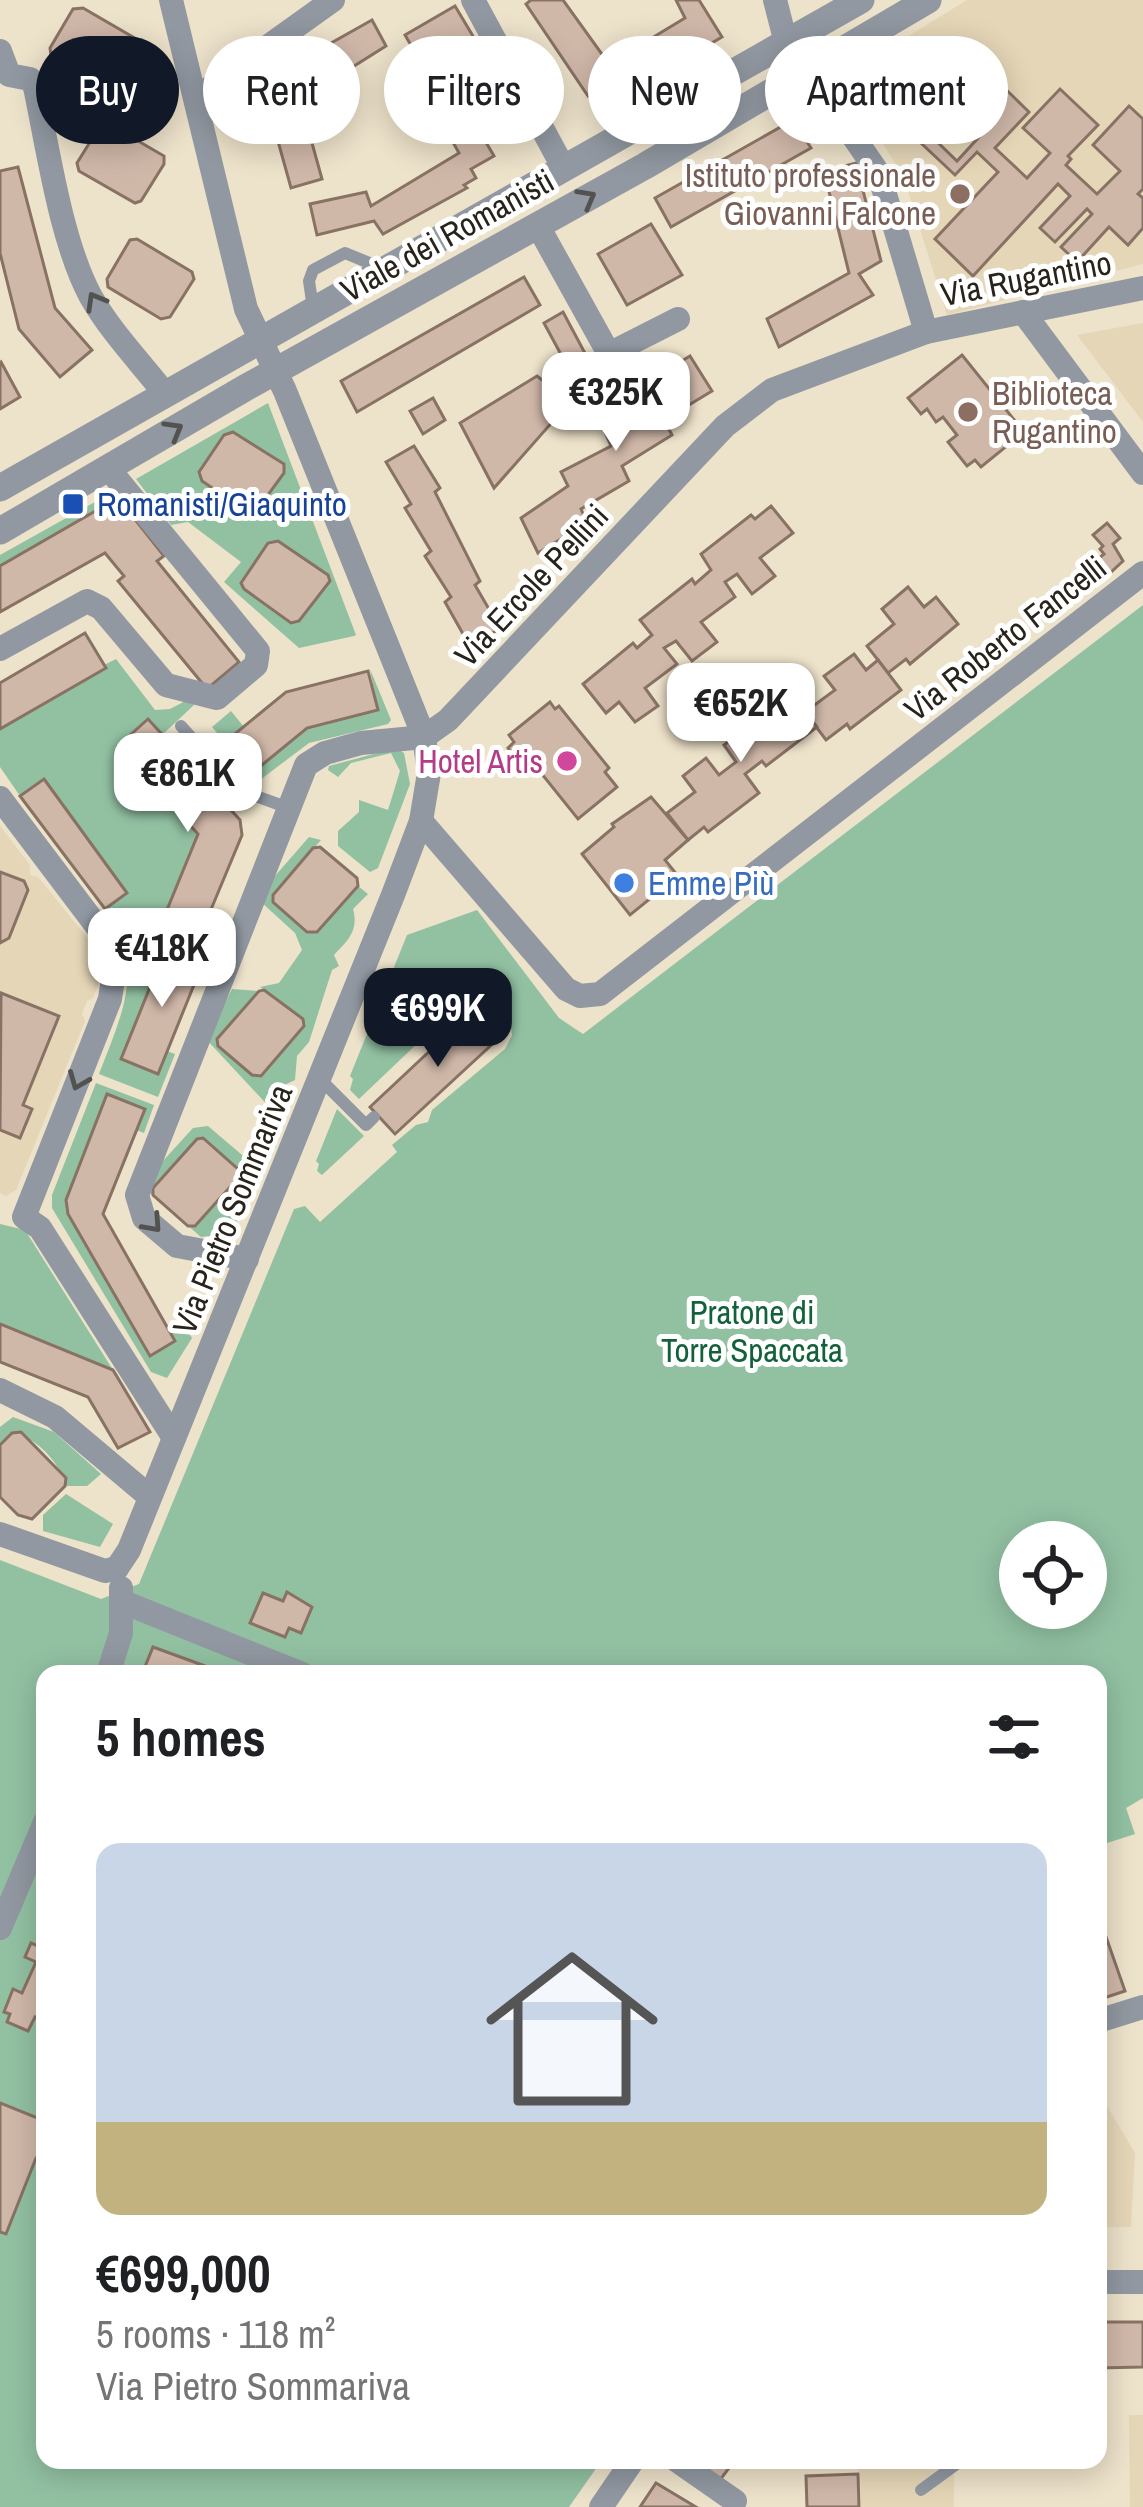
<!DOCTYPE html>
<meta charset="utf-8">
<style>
body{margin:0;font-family:"Archivo Narrow",sans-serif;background:#f2f2f2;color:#202124;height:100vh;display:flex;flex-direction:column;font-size:45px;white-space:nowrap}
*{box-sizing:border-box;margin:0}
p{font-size:39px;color:#757577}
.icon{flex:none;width:66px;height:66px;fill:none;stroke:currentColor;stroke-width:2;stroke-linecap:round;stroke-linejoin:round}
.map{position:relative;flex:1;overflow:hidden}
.sheet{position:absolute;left:36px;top:1665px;width:1071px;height:804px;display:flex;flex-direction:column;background:#fff;border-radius:24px;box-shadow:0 6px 30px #0003}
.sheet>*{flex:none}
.hud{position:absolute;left:36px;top:36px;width:1071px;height:108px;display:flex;gap:24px}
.buttons{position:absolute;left:999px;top:1521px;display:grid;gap:24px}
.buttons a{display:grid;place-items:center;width:108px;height:108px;border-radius:50%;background:#fff;box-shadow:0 6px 30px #0003;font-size:60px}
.price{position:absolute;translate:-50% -102px;padding:0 27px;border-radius:24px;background:#fff;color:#222;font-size:39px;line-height:78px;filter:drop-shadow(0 3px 6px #0008)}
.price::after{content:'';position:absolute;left:50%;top:72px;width:36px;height:27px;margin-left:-18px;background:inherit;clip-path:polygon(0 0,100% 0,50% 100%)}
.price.on{background:#111827;color:#fff}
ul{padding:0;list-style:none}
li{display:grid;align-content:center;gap:24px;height:636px;padding:0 60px}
li span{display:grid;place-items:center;height:372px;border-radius:24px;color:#555}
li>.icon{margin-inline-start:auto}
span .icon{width:216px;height:216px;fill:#fffc;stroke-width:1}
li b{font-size:51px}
h2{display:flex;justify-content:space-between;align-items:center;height:144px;padding:0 60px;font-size:51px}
.chip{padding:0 42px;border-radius:54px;background:#fff;box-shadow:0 6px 30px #0003;font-size:42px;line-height:108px}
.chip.on{background:#111827;color:#fff}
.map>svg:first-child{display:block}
.built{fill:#e5d6b7}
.green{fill:#92c1a2;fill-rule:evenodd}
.building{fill:#d0b8a9;stroke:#887264;stroke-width:3}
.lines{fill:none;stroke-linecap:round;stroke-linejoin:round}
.service{stroke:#9198a1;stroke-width:12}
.minor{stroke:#9198a1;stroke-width:24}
.tertiary{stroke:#9198a1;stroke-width:27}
.oneway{stroke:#525251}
.education-dot{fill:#8d6e63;stroke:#fff;stroke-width:4.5}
.transit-dot{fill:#1a4fb4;stroke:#fff;stroke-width:4.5}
.hotel-dot{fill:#d1479c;stroke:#fff;stroke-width:4.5}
.shop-dot{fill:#3f7fe0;stroke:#fff;stroke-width:4.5}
.labels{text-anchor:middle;stroke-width:10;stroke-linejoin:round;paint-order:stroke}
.education-label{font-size:33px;fill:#785e54;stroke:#fff;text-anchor:end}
.street-label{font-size:33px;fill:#28241b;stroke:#fff}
.transit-label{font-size:33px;fill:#164399;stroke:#fff;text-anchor:start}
.hotel-label{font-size:33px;fill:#b23c85;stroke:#fff;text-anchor:end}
.shop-label{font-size:33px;fill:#366cbe;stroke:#fff;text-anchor:start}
.park-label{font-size:33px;fill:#13613a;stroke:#fff}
</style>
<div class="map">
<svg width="1143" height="2507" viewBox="0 0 1143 2507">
<rect width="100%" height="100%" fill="#ede2ca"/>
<g class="built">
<path d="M967,0H1143V264L947,315L904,178L842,77Z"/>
<path d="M1143,323V422L1077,335Z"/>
<path d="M0,826L30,865V875L38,877L98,951L104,968L93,998L87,1001L82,1014L85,1021L16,1190L6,1196L0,1193Z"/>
<path d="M1098,2091L1135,2153L1131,2227H1098Z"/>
<path d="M1129,2415H1143V2507H1130Z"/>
<path d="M852,2460H954V2507H861L860,2472Z"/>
</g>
<g class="green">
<path d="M268,403L356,635L354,636L299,648L224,582L241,562L188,522L171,525L136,479ZM232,432L284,464V474L257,510L248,512L202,481L199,472L223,435ZM277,541L328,575L330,581L298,621L291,623L268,543Z"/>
<path d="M111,493L118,498L0,566V555Z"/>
<path d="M1143,605V1798L1126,1808L1135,1834L1098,1846V1674H45V2460H602L569,2507H0V1560L101,1599L139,1584L294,1209L305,1206L320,1222L397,1152L392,1145L416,1125L428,1122L432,1110L505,1049L512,1035C510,1015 498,1000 477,997L449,1022L444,1018L359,1099L350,1090L353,1079L350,1076L407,935L477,910L559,1018L583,1034ZM1020,1542H1086V1608H1020Z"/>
<path d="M116,659L155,710L170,709L189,699L194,705L162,735L147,720L118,747L198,834L153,943L165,949L121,1059L157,1074L167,1051L175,1054L158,1097L99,1074C121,1017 148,963 105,909L127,892L44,779L20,796L0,767V729L105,669L104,665Z"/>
<path d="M370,669L391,720L388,724L309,743L256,783L241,781L247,768L212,727L231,711L244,727L236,734L262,765L307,728L378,710Z"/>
<path d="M396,748L404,753L410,784L378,868L370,872L338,846V831L359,812V800L388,810L400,771L391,753L351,763L338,777L328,770L329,766Z"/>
<path d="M309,837L321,840L273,895L316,932L358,886L368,894L353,909C359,931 348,940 334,955L339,966L332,970L309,1042L297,1056L295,1080L280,1087L272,1101L280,1110L274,1112L206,1039L232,989L259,991L217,1038L218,1045L252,1075L262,1076L304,1026L303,1019L260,987L279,983L302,950L295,933L261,902L268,884Z"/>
<path d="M96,1083L154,1105L144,1133L136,1130L107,1095L66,1200L68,1214L150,1355L175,1342L170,1332L183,1323L192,1338L167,1378L151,1372L52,1208V1195Z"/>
<path d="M337,1109L364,1136L322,1175L317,1171L319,1164L316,1161Z"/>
<path d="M275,1116L278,1119L252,1185L236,1197L237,1223L225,1234L201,1237L150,1193L151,1174L193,1128L208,1126L255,1166ZM197,1139H204L239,1170V1177L195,1226H187L153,1195L154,1188Z"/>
<path d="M0,1224L25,1230L113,1370L0,1324Z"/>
<path d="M13,1417L54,1432L101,1474L87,1486H65C62,1464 34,1435 12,1433L0,1445V1427Z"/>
<path d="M66,1494L113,1524L100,1547L43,1531V1515Z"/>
</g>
<g class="building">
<path d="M531,0H563L609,64L685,18L676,0H699L722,37L622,95L613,82L588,96L526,4Z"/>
<path d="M455,6L486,58L435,86L405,35Z"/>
<path d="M83,8L138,40L139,46L115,84L108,89L51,56L50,48L73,9Z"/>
<path d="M372,20L386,46L300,100L322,179L291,188L264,91L288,79L283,70Z"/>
<path d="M915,54L959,96L926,131L957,161L979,137L953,112L989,73L1029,112L995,148L1027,178L1050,153L1023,128L1060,89L1098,125L1068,156L1071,159L1066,165L1097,194L1120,171L1093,145L1129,106L1143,119V189L1138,194L1143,198V228L1128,245L1109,227L1077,262L1061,247L1092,214L1087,209L1055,242L1040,228L1070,196L1058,184L973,276L935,239L998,172L977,152L955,175L874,99Z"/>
<path d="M461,100L494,156L471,169L476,178L464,185L467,188L383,234L374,221L317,235L310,204L366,192L371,206L459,153L437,114Z"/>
<path d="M793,120L811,148L671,227L655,198Z"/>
<path d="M109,124L164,156V164L141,201L135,203L79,171L77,163L100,126Z"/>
<path d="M856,163L881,261L859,274L873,295L779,347L767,319L849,273L824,171Z"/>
<path d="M18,167L55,308L92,350L60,377L19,329L0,253V171Z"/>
<path d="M651,224L682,275L627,305L598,254Z"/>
<path d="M137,239L192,272L194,279L170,317L161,319L108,287L107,279L130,240Z"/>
<path d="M524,277L540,305L357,412L341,381Z"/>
<path d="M563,312L595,372L577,384L544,323Z"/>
<path d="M962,355L1024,432L981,467L975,460L967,466L948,442L957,435L943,417L936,422L927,409L921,414L908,398Z"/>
<path d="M690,356L712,391L664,420L672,435L622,466L629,481L581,509L587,523L538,553L521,518L568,486L561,472L611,446L604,430L651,400L643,384Z"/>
<path d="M1,362L20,397L0,409V363Z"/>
<path d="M537,376L556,391L562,411L494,488L460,423Z"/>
<path d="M433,398L445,420L423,434L410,411Z"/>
<path d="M233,432L284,464V473L257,510L248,512L202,481L199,472L224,435Z"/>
<path d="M414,446L440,488L435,492L480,581L475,585L500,628L471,648L445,602L451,597L425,556L431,551L405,508L411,504L386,462Z"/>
<path d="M118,498L164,556L157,561L239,662L207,689L118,581L124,576L105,553L0,612V566Z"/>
<path d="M771,506L793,533L760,558L775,576L752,594L737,574L725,582L735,597L701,622L717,642L692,661L676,641L664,648L677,664L645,688L658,706L635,722L619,702L606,713L583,684L633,643L637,648L652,635L640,620L692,579L695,584L711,570L701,554L751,515L755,519Z"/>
<path d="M1107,523L1120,538L1113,544L1123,561L1110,573L1098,559L1104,554L1100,549L1103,546L1093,535Z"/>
<path d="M278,541L328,575L330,581L299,621L291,623L244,589L241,583L268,543Z"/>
<path d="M908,587L924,607L936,597L958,624L910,664L906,659L888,673L867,646L894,624L882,609Z"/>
<path d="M85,633L106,668L0,729V683Z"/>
<path d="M854,654L866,670L878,660L901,690L850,729L847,724L826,740L805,712L835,690L824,676Z"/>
<path d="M368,671L378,710L307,728L262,765L236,733L286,692Z"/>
<path d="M766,691L779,707L793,696L817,727L766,766L762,761L745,774L759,793L708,832L704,827L688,840L667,813L695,792L683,776L706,758L719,775L736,762L724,745L756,721L745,707Z"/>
<path d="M550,702L555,709L559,706L609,768L605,772L617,787L578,819L521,748L513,755L508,748L514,742L509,735Z"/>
<path d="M148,719L240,820L242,835L192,955L153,944L198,834L118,746Z"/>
<path d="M44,779L127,893L105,909L20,796Z"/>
<path d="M651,797L688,840L665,860L678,876L630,915L582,854L614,827L612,824Z"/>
<path d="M320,847L357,878L358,886L317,932H307L273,902V895L313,848Z"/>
<path d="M0,872L24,881L28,890L9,938L0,943Z"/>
<path d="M167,945L204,960L158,1074L121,1059Z"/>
<path d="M264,990L303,1019L304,1026L261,1076L252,1075L218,1046L217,1039L259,991Z"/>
<path d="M1,993L59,1016L23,1105L32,1109L20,1138L0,1130Z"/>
<path d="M488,1007L503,1023L500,1037L395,1134L370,1107L465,1018L470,1023Z"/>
<path d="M107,1094L145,1109L103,1214L175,1341L150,1356L68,1214L66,1200Z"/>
<path d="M203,1138L239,1170V1177L195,1226H188L153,1195V1188L197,1139Z"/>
<path d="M0,1324L113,1370L150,1432L118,1448L88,1397L0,1362Z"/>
<path d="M21,1432L66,1478L65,1486L32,1519L18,1515L0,1497V1445L12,1433Z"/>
<path d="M287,1592L312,1607L301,1633L289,1628L285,1637L250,1623L263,1593L283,1601Z"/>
<path d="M153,1647L205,1666L202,1674H142Z"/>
<path d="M1098,1914L1125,1991L1098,2000Z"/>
<path d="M31,1943L45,1949V2021L35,2017L28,2031L7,2022L10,2014L4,2012L13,1989L22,1993L36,1962L25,1957Z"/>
<path d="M0,2103L45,2121V2161L36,2158L6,2234L0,2232Z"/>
<path d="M1098,2322H1143V2367L1098,2368Z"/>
<path d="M690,2460H735L720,2480Z"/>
<path d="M858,2474L859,2507H807L806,2476Z"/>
<path d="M656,2483L696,2507H640Z"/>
</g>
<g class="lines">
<g class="service">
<path d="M313,308L309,281L313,270L345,253L384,269"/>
<path d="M181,726L239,790L286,807"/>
<path d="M321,1080L366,1125L374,1117"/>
<path d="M921,2490L962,2460"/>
</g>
<g class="minor">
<path d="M473,0L563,167"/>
<path d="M775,0L786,43"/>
<path d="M0,51L9,75L30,79L35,87C48,149 61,242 91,297C111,332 141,363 166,395"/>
<path d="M807,69L879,174L926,332"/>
<path d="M196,98L333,0"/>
<path d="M538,226L609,354L678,319"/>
<path d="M1023,312L1143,473"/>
<path d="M0,649L87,601L101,608L166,685L217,698L256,665L258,651L108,468"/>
<path d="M0,798L108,941L115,965L110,999L24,1217L40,1228L174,1438"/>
<path d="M421,821L566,989L580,996L600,994L1143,573"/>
<path d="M247,1259L177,1246L144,1218L137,1195L306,765L325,753L361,743L424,737L448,720L725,426L772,390L926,332L1143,288"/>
<path d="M0,1390L55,1417L150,1497"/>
<path d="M0,1534L105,1571L117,1568"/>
<path d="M117,1568L129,1550L393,895L421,821L429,773L424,737L390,652L285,391L246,309L171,0"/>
<path d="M123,1602L302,1674"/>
<path d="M108,1674L121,1633V1588"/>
<path d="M0,1928L45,1822"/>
<path d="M1098,2021L1143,2007"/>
<path d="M1098,2282H1143"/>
<path d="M676,2460L735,2501"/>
<path d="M601,2507L633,2460"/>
</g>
<g class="tertiary">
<path d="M0,488L861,0"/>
<path d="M0,531L245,388L645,166L928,0"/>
</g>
</g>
<defs><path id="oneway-chevron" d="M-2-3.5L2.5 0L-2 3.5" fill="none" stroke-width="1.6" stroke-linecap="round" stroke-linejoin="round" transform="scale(3)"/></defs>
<g class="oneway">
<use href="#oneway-chevron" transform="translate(587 198) rotate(-29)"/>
<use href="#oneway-chevron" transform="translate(95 301) rotate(-120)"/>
<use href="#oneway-chevron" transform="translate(174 430) rotate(-30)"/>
<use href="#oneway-chevron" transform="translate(78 1081) rotate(112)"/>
<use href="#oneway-chevron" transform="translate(153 1224) rotate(48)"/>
</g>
<g class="education-dot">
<circle cx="960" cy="194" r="12"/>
<circle cx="968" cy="412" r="12"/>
</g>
<rect class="transit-dot" x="61" y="492" width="24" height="24" rx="6"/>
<circle class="hotel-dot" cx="567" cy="761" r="12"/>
<circle class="shop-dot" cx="624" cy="883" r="12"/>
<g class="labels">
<g class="education-label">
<text x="936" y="187">Istituto professionale<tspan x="936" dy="38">Giovanni Falcone</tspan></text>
<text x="992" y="405" text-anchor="start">Biblioteca<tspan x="992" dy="38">Rugantino</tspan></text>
</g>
<g class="street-label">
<text transform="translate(447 235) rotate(-29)" y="12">Viale dei Romanisti</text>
<text transform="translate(1026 278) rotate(-11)" y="12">Via Rugantino</text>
<text transform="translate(531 585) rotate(-47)" y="12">Via Ercole Pellini</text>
<text transform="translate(1005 638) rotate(-38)" y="12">Via Roberto Fancelli</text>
<text transform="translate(232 1209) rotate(-68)" y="12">Via Pietro Sommariva</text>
</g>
<g class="transit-label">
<text x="97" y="516">Romanisti/Giaquinto</text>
</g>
<g class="hotel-label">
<text x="543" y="773">Hotel Artis</text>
</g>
<g class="shop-label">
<text x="648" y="895">Emme Più</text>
</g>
<g class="park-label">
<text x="752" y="1324">Pratone di<tspan x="752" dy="38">Torre Spaccata</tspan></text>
</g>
</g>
</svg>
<div class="buttons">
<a><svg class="icon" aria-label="locate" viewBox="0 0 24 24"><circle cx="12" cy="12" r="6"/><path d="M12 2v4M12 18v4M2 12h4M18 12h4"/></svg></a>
</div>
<b class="price" style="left:616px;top:454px">€325K</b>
<b class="price" style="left:741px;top:765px">€652K</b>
<b class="price" style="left:188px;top:835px">€861K</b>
<b class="price" style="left:162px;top:1010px">€418K</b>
<b class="price on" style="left:438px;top:1070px">€699K</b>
<div class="hud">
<a class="chip on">Buy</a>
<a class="chip">Rent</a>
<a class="chip">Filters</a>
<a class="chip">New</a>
<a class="chip">Apartment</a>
</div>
<section class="sheet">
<h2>5 homes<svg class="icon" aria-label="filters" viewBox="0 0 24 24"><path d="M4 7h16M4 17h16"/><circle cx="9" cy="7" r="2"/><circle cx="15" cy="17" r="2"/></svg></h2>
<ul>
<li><span style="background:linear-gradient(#c9d6e8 75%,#c2b280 0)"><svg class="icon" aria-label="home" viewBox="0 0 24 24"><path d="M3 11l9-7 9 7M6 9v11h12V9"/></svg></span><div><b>€699,000</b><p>5 rooms · 118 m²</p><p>Via Pietro Sommariva</p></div></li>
</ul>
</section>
</div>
